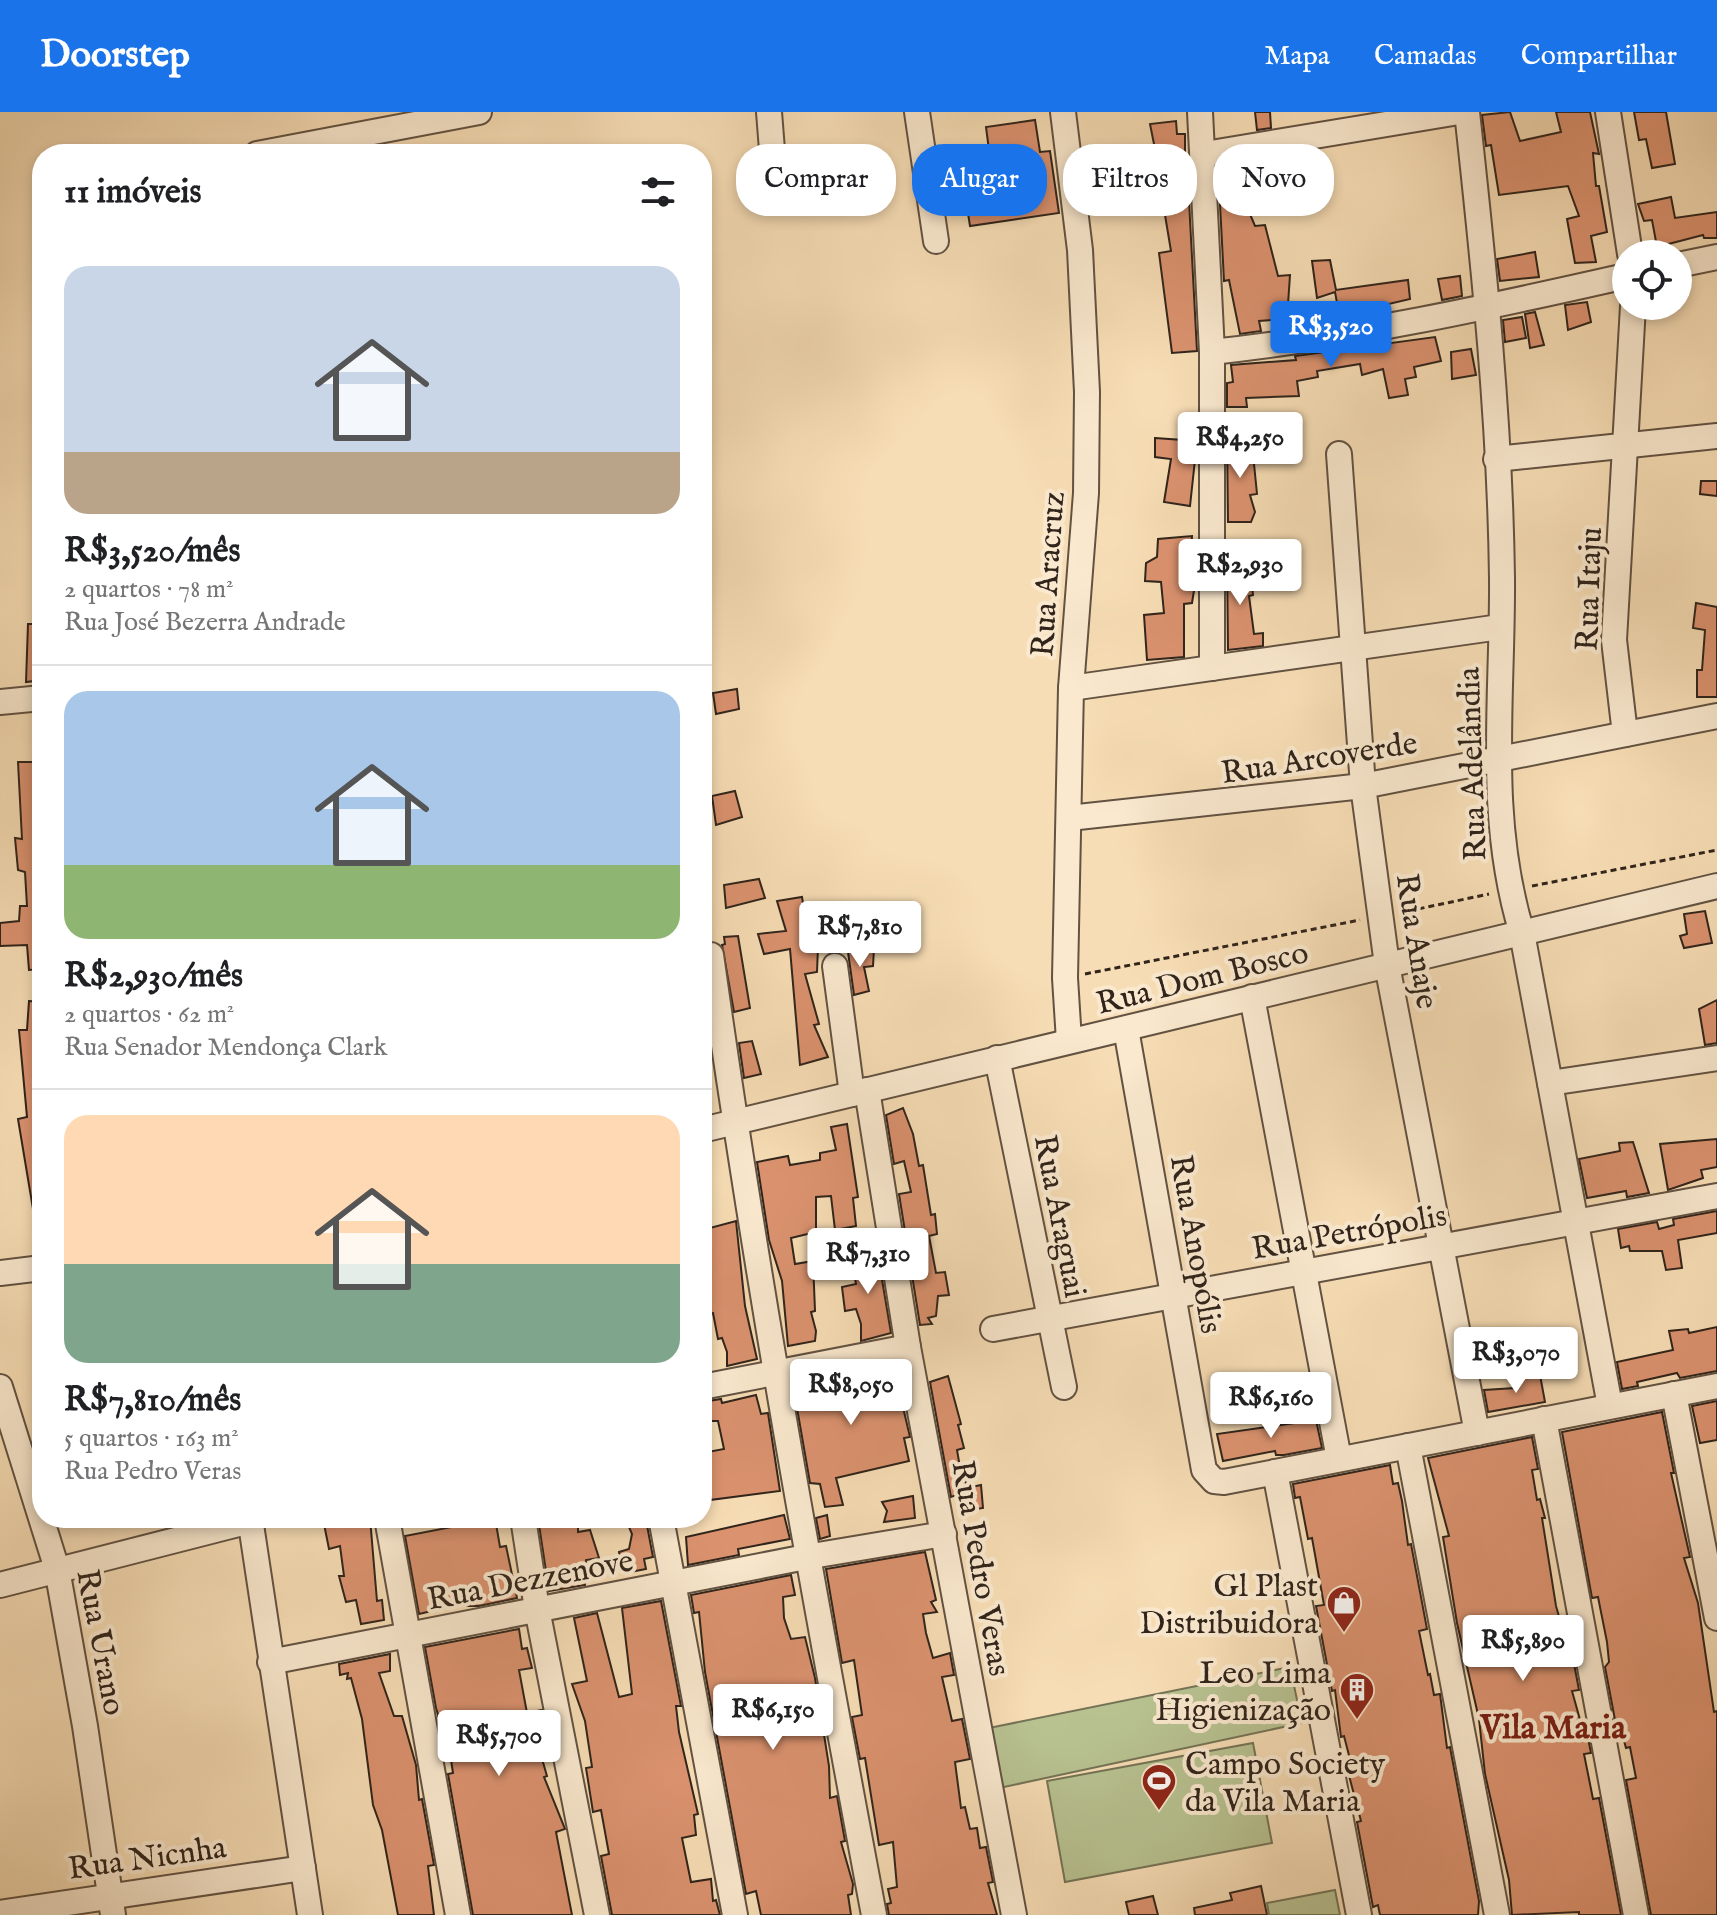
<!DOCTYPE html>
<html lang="pt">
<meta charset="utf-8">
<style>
body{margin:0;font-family:"IM FELL English",serif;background:#f6f6f6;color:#202124;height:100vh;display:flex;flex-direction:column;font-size:30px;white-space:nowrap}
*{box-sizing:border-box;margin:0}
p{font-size:26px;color:#757577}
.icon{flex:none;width:44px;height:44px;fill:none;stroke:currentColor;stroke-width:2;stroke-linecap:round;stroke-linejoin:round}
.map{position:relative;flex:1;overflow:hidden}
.sheet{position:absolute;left:32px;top:32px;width:680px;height:1384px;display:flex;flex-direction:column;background:#fff;border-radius:32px;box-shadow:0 4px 12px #0003}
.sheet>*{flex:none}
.hud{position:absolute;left:736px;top:32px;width:760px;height:72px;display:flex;gap:16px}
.tools{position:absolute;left:1612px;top:128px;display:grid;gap:16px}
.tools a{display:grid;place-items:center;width:80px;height:80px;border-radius:50%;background:#fff;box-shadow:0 4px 12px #0003;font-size:40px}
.price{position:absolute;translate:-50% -68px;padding:0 18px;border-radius:8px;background:#fff;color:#222;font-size:26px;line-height:52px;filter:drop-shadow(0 2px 4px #0008)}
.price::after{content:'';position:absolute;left:50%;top:48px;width:24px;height:18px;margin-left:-12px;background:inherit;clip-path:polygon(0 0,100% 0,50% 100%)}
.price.selected{background:#1a73e8;color:#fff}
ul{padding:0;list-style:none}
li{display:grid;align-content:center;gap:16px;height:424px;padding:0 32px}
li+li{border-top:2px solid #e0e0e0}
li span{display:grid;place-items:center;height:248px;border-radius:24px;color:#555}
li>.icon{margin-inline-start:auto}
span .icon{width:144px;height:144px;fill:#fffc;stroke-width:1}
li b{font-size:34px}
h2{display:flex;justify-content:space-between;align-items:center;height:96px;padding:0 32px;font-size:34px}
.tag{padding:0 28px;border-radius:32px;background:#fff;box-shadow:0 4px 12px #0003;font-size:28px;line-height:72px}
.tag.selected{background:#1a73e8;color:#fff}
header{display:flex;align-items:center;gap:48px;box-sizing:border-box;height:112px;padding:0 40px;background:#1a73e8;color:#fff}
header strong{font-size:38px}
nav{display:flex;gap:44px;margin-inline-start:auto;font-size:28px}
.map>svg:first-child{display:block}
.green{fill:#b8c291;stroke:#747356;stroke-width:2}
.building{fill:#db926f;stroke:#30241b;stroke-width:2}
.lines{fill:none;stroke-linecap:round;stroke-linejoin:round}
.minor-casing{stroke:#625242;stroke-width:28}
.path{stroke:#30241b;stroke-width:3;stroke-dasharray:6 4;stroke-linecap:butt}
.minor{stroke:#fae9cf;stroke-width:24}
.labels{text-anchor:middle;stroke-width:8;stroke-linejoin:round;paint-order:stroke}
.street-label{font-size:32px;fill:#30241b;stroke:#fae9cf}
.poi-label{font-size:32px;fill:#30241b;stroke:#fae9cf;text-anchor:end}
.neighbourhood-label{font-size:34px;font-weight:bold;fill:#7a1f14;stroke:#fae9cf}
</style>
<header>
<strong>Doorstep</strong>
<nav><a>Mapa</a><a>Camadas</a><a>Compartilhar</a></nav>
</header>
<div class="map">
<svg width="1717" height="1803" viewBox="0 0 1717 1803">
<rect width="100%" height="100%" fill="#f7ddb5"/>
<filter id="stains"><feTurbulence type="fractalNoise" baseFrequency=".0025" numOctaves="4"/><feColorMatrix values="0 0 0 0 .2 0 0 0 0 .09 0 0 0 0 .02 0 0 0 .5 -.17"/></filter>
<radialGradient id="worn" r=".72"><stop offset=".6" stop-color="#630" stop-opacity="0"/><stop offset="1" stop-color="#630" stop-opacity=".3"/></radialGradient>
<g class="green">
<path d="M1290,1555L1302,1611L999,1676L984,1617Z"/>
<path d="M1253,1631L1272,1731L1065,1770L1047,1669Z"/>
<path d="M1335,1778L1340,1803H1269L1267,1791Z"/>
</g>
<g class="building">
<path d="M1255,0H1270L1271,16L1257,18Z"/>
<path d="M1510,0L1520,29L1561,20L1556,0H1590L1599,42L1593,41L1596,74H1599L1607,120L1591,124L1596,150L1575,151L1567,107L1579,104L1568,74L1499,83L1491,33L1486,34L1482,3Z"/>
<path d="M1634,0H1666L1675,52L1652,56L1646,27L1639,28Z"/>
<path d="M1035,8L1040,40L1050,39L1059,101L970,114L960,50L990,46L986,15Z"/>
<path d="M1176,9L1177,22H1185V62L1182,63L1181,73L1171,72L1170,39L1156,42L1150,12Z"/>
<path d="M1671,85L1675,106L1717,100V126H1704L1703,123L1657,135L1652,108L1644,109L1638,92Z"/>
<path d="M1244,88L1255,114L1265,113L1278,164L1290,163L1287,207L1259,209L1261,219L1240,222L1229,168L1224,169L1220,92Z"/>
<path d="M1189,89L1197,239L1172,241L1159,141L1171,139L1164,97L1172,95L1171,91Z"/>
<path d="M1535,140L1539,165L1500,169L1497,147Z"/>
<path d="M1330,148L1336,178L1408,168L1410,187L1380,194L1381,200L1340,207L1335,180L1317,186L1312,149Z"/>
<path d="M1460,164L1462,184L1442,188L1438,167Z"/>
<path d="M1587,190L1591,210L1568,218L1565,193Z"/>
<path d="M1535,200L1544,233L1530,236L1525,202Z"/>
<path d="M1522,205L1526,226L1505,230L1503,208Z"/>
<path d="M1435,225L1441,249L1414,255L1416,265L1405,267L1408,283L1389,286L1383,257L1362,263L1360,252L1317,259L1318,265L1297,269L1299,284L1246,286L1247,295H1227V271L1233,270L1231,253L1296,248L1295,244Z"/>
<path d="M1471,237L1476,263L1452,267L1451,240Z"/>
<path d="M1241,318L1254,352L1257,382L1250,383L1255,400L1251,410H1228L1227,323Z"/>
<path d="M1155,326L1197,329L1190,394L1164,390L1171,347L1155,345Z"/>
<path d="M1701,369H1717V384L1700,382Z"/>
<path d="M1192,424L1191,442L1194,467L1196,466L1192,491L1184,492V545L1147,548L1144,503L1164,501L1161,470L1145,469L1146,451L1157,445L1158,427Z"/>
<path d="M1243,441V464H1251L1253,483L1249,484L1254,522L1263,521V534L1228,538L1227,442Z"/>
<path d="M1696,491L1717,495V585H1697V558H1702L1705,518L1693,516Z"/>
<path d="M28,512H42V568L26,570Z"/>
<path d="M737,577L739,597L716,602L713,581Z"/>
<path d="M18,650H42V857L29,858L27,833L0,834V811L19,809L20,794H27L25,760L18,758L15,726L22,727Z"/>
<path d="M735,679L742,705L716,713L712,684Z"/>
<path d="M759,767L765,786L726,796L724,773Z"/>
<path d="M802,785L806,809L812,808L818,835L817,860L805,862L819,912L814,913L828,945L800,953L790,837L764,842L758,822L786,819L777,789Z"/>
<path d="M1705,799L1712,831L1684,836L1680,824L1687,822L1684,802Z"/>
<path d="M738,824L750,896L734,900L722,833L725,832L724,825Z"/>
<path d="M874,836L873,854L864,855L869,879L854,883L848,840Z"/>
<path d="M1717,888V931L1705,933L1699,897Z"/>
<path d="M29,889L42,890V1096L33,1097L18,1007L27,1005L19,918H27Z"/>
<path d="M752,929L761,962L744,966L739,931Z"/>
<path d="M903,996L913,1022L919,1054L923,1053L931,1103L935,1102L937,1122L929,1124L936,1161L945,1160L949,1183L938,1184L936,1204L928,1206L932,1212L920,1213L899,1082L911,1080L904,1049L894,1052L886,1003Z"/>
<path d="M847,1012L858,1085L853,1086L856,1114L835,1118L831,1084L816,1085V1120L791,1126L795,1152L813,1149L815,1199L811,1200L816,1219L815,1229L788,1234L782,1169L769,1128L757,1050L788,1044L790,1053L820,1048V1041L836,1038L831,1015Z"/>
<path d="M1717,1027V1055L1701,1058L1703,1066L1668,1078L1660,1032Z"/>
<path d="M1633,1030L1649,1081L1627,1085L1626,1079L1587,1086L1579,1047L1620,1039L1619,1031Z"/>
<path d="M1717,1099V1121L1678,1128L1682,1156L1666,1158L1662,1139H1630L1629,1134L1621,1136L1618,1117L1657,1110L1659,1117L1674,1113L1673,1107Z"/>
<path d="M736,1109L745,1194L757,1247L727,1254V1240L722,1226L718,1227L713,1201L707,1203L702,1123L708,1120L706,1117Z"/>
<path d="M877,1138L891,1221L861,1229V1212L856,1197L845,1199L842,1175L856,1172L851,1143Z"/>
<path d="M1717,1215V1259L1680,1266L1677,1261L1637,1270L1638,1274L1622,1277L1617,1250L1673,1238L1669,1219L1688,1217L1689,1221Z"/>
<path d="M893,1253L910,1325L904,1326L909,1349L836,1366L843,1393L825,1395L820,1372L810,1371L793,1273Z"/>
<path d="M1540,1263L1545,1290L1488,1300L1484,1278L1515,1276L1513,1267Z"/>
<path d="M948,1264L961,1312L958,1313L964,1336L957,1338L962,1367L965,1366L967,1376L981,1373L983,1396L964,1399L962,1381L951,1385L930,1270Z"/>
<path d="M756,1283L761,1302L768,1301L780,1379L702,1389V1341L724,1337L718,1309H702V1290L721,1287L722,1291Z"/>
<path d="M1717,1289V1328L1700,1331L1692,1294Z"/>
<path d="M1662,1300L1674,1361H1671L1690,1445L1684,1446L1698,1491L1714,1600L1717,1599V1803H1651L1626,1668L1636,1666L1630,1635L1626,1636L1618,1607L1615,1608L1605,1555L1609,1550L1607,1530L1598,1485L1592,1486L1562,1320Z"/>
<path d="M1316,1308L1322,1336L1284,1343H1276L1275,1339L1223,1349L1217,1322Z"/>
<path d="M1532,1325L1538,1357L1532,1358L1537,1388L1540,1387L1545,1406H1542L1556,1494L1562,1515H1567L1579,1578L1572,1579L1584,1622L1587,1621L1591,1641L1584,1642L1593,1687L1599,1686L1621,1803H1579V1800L1512,1803L1509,1768L1485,1662L1479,1607L1457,1511L1443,1425L1449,1424L1428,1346Z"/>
<path d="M1390,1353L1393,1372L1398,1371L1402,1389L1408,1433L1411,1432L1427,1517L1419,1519L1428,1563L1430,1562L1434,1583L1440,1582L1447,1636L1450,1635L1479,1789L1478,1803H1380L1378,1793L1373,1795L1357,1710L1361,1709L1347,1656L1352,1655L1344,1624L1341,1625L1335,1578L1332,1579L1316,1494L1324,1493L1312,1426L1308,1427L1300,1385L1295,1386L1293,1372Z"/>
<path d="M913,1384L915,1406L884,1410L887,1399L882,1390Z"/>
<path d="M784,1403L790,1427L738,1437L739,1443L688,1453L686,1425Z"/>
<path d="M827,1403L830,1424L820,1427L816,1406Z"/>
<path d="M329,1406H370L377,1489L382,1488L384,1508L361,1512L356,1488L346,1490L339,1464H344L340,1434L329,1437L324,1412L330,1410Z"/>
<path d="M456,1406H495L500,1435L506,1434L517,1486L479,1494H465V1491L419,1502L405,1424L457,1414Z"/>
<path d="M538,1406H578V1420L590,1418L599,1446L586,1448L585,1473L549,1479Z"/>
<path d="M635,1406L646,1408L653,1445L644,1447L646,1457L630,1460L627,1453L621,1455L619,1440L629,1437L632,1422L629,1415L637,1414Z"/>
<path d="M925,1440L936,1488L931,1490L937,1500L923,1502L926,1521L933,1546L950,1541L954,1563L942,1565L952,1609L962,1607L970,1647L955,1650L961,1696L965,1695L970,1717L977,1716L980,1736L986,1735L993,1770L988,1771L997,1803H889L887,1792L891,1791L888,1777L897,1775L893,1730L879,1733L865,1646L860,1647L852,1605L862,1603L854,1548L842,1551L826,1457Z"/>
<path d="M791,1463L795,1483L783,1485L784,1506L791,1527L805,1525L815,1566L829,1654L830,1686L837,1684L845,1729L841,1730L853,1772L852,1782L848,1783L851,1803H761L756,1779L746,1782L705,1560L699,1500L694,1501L691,1483Z"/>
<path d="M661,1489L681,1594H676L679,1620L698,1702L694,1703L696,1723L682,1726L691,1770L711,1767L713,1789L716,1788L720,1803H612L601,1744L609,1742L601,1698L593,1700L586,1656L592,1655L585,1609L572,1572L587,1569L574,1506L597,1501L619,1585L632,1582L622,1496Z"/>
<path d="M519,1517L522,1537L527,1536L532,1556L519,1558L527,1601L542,1598L544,1611L538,1612V1633L547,1664L544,1665L565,1717L556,1720L572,1803H473L448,1662L453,1661L446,1615L442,1616L436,1596L425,1535Z"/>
<path d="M390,1542V1559L379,1561L394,1604H402L416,1653L419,1688L422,1687L434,1753L428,1754L434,1803H398L382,1718L373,1693L362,1607L351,1566L347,1567L348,1561L340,1563L339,1552Z"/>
<path d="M1261,1774L1267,1803H1195L1194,1796L1232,1788L1230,1781Z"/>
<path d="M1153,1784L1158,1803H1129L1126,1790Z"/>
</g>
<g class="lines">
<defs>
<g id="minor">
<path d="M769,0L772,38"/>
<path d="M917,0L936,129"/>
<path d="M1063,0L1080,138L1087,280L1086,381L1071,576L1065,866L1069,929"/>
<path d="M1200,0L1212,240V556"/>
<path d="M1467,0C1484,155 1500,310 1502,466C1503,586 1486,704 1522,821L1610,1294"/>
<path d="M1608,0L1630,142"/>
<path d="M257,42L479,0"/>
<path d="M1205,42L1459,0"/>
<path d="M1678,153L1717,145"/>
<path d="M1212,240C1352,225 1489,195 1626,164"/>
<path d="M1339,342L1363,674L1387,853L1477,1321"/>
<path d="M1496,347L1717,324"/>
<path d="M1071,576L1500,515"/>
<path d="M0,590L42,586"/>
<path d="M1625,622L1614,528L1633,194"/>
<path d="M1069,706L1363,674L1717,604"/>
<path d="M711,843C756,1165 814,1484 874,1803"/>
<path d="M835,854L852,982"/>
<path d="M1252,885L1339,1347"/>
<path d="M1126,917L1204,1358L1214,1369L1224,1370L1717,1274"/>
<path d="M997,946L1064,1275"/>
<path d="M1550,971L1717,946"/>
<path d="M867,978L908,1235L1014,1803"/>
<path d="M702,1018L1717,774"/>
<path d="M0,1161L42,1156"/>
<path d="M993,1217L1717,1084"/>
<path d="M0,1275L57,1457L85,1614L113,1803"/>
<path d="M702,1275L908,1235"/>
<path d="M1674,1282L1717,1506"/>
<path d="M1544,1307L1636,1803"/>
<path d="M1408,1334L1497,1803"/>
<path d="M1275,1360L1359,1803"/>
<path d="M250,1406L310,1803"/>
<path d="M387,1406L458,1803"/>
<path d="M523,1406L537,1497L597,1803"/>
<path d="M661,1406L735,1803"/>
<path d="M0,1473L250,1409"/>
<path d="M270,1550L806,1445L944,1422"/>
<path d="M0,1801L303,1756"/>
</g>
</defs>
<use href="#minor" class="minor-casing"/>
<g class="path">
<path d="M1532,774L1717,738"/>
<path d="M1399,801L1489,782"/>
<path d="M1085,862L1360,808"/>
</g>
<use href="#minor" class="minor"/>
</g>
<defs>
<symbol id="shop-pin" viewBox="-11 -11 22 30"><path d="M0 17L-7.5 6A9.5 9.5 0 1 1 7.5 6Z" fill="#8f2418" stroke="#fae9cf"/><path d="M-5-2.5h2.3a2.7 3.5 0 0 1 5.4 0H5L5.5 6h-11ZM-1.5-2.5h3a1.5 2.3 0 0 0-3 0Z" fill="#fff"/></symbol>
<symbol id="building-pin" viewBox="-11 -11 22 30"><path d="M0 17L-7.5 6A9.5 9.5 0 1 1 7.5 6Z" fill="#8f2418" stroke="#fae9cf"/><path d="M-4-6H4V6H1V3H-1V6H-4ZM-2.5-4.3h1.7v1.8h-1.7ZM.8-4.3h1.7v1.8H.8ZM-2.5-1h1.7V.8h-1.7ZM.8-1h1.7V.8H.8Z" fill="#fff"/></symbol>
<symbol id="stadium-pin" viewBox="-11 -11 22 30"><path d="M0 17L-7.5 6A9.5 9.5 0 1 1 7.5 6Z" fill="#8f2418" stroke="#fae9cf"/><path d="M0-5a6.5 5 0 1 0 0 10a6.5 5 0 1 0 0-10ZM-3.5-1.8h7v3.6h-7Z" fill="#fff"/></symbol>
</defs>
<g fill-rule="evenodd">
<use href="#shop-pin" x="1324" y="1471" width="40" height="54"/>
<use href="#building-pin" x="1337" y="1558" width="40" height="54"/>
<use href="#stadium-pin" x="1139" y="1649" width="40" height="54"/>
</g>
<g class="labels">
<g class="street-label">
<text transform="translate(1047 462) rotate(-86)" y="11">Rua Aracruz</text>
<text transform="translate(1588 477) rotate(-88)" y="11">Rua Itaju</text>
<text transform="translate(1319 645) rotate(-9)" y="11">Rua Arcoverde</text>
<text transform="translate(1471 652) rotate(-92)" y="11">Rua Adelândia</text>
<text transform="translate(1418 829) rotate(81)" y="11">Rua Anaje</text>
<text transform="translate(1202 865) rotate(-14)" y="11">Rua Dom Bosco</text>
<text transform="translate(1061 1104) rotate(79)" y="11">Rua Araguai</text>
<text transform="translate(1349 1119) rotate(-10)" y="11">Rua Petrópolis</text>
<text transform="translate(1197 1132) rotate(80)" y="11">Rua Anopólis</text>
<text transform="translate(982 1456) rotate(80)" y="11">Rua Pedro Veras</text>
<text transform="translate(530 1467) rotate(-11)" y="11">Rua Dezzenove</text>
<text transform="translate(102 1530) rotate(79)" y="11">Rua Urano</text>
<text transform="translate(147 1745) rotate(-8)" y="11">Rua Nicnha</text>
</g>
<g class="poi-label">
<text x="1318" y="1484">Gl Plast<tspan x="1318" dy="37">Distribuidora</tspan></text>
<text x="1331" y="1571">Leo Lima<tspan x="1331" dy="37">Higienização</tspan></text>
<text x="1185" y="1662" text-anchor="start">Campo Society<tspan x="1185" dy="37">da Vila Maria</tspan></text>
</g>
<g class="neighbourhood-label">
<text x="1553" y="1626">Vila Maria</text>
</g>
</g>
<rect width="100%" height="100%" filter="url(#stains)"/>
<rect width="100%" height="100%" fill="url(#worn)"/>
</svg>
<div class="tools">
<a><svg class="icon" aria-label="locate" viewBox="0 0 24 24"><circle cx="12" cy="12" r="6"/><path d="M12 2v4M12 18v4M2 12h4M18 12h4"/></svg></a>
</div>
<b class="price selected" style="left:1331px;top:257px">R$3,520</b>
<b class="price" style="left:1240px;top:368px">R$4,250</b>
<b class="price" style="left:1240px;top:495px">R$2,930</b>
<b class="price" style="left:860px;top:857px">R$7,810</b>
<b class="price" style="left:868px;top:1184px">R$7,310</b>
<b class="price" style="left:1516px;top:1283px">R$3,070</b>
<b class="price" style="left:851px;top:1315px">R$8,050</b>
<b class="price" style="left:1271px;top:1328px">R$6,160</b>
<b class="price" style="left:1523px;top:1571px">R$5,890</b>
<b class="price" style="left:773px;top:1640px">R$6,150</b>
<b class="price" style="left:499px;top:1666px">R$5,700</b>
<div class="hud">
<a class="tag">Comprar</a>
<a class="tag selected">Alugar</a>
<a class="tag">Filtros</a>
<a class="tag">Novo</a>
</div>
<section class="sheet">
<h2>11 imóveis<svg class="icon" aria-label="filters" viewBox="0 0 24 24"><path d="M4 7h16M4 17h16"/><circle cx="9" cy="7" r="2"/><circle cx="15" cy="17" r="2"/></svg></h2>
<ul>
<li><span style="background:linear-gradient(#c9d6e8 75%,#b9a48a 0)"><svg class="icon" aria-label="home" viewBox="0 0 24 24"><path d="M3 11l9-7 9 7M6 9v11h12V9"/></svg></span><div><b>R$3,520/mês</b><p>2 quartos · 78 m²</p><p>Rua José Bezerra Andrade</p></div></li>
<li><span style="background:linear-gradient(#a9c7e8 70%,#8fb573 0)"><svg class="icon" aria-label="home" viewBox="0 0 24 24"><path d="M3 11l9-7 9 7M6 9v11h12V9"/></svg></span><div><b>R$2,930/mês</b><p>2 quartos · 62 m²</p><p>Rua Senador Mendonça Clark</p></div></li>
<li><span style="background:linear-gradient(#ffd9b3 60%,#7fa58c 0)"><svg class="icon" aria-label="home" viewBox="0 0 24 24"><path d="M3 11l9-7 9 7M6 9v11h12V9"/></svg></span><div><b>R$7,810/mês</b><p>5 quartos · 163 m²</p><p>Rua Pedro Veras</p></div></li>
</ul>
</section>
</div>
